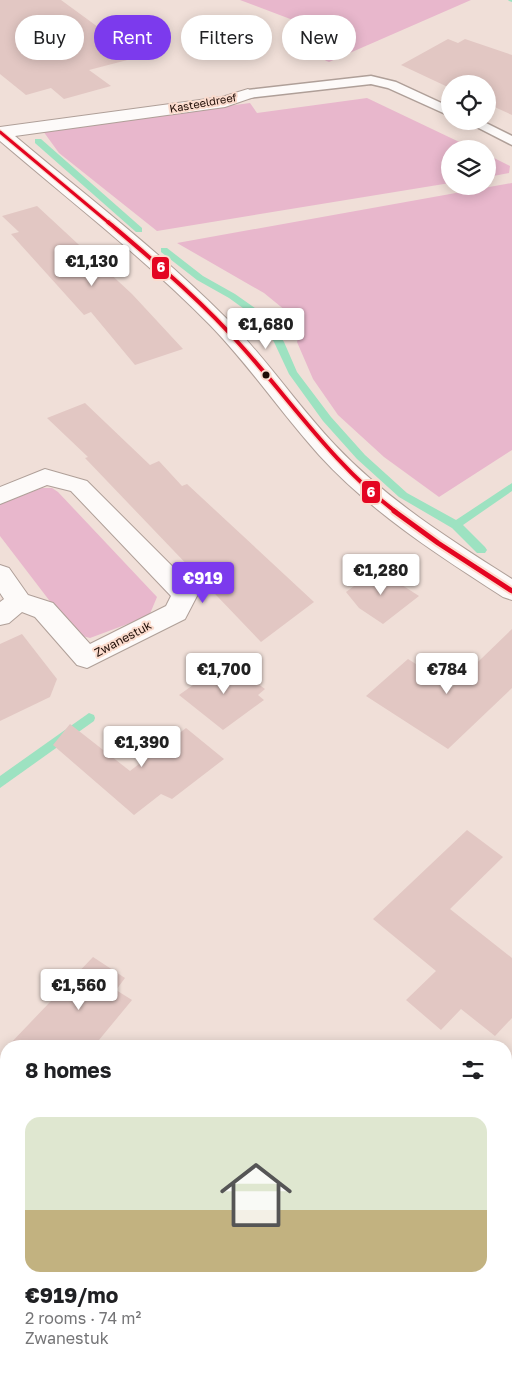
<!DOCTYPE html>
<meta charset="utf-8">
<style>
body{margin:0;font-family:"Golos Text",sans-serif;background:#f6f6f6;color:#202124;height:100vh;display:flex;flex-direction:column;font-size:19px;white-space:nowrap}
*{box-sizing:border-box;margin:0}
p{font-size:16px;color:#757577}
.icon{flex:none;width:28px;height:28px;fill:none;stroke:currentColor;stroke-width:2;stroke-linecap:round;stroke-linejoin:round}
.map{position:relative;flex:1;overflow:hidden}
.sheet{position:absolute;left:0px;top:1040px;width:512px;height:335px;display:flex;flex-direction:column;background:#fff;border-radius:20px 20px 0 0;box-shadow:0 2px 12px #0003}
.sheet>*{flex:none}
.top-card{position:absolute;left:15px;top:15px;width:482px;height:45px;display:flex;gap:10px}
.fabs{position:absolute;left:441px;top:75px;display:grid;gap:10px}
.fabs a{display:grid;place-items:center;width:55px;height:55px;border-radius:50%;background:#fff;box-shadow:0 2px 12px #0003;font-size:25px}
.price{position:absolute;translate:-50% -42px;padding:0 11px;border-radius:5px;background:#fff;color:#222;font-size:16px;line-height:32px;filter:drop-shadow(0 1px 2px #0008)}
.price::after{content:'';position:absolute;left:50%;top:30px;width:15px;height:11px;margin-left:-8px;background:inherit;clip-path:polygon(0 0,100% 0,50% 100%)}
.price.current{background:#7c3aed;color:#fff}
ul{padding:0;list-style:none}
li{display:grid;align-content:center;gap:10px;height:265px;padding:0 25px}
li span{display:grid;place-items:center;height:155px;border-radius:15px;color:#555}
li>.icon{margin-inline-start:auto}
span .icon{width:90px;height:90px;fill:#fffc;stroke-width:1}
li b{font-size:21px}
h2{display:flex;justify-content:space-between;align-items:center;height:60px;padding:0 25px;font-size:21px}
.chip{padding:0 18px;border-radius:22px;background:#fff;box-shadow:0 2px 12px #0003;font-size:18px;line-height:45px}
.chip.current{background:#7c3aed;color:#fff}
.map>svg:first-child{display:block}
.green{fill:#e8b7cc}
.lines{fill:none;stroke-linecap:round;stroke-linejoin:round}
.stream{fill:#9de2c1;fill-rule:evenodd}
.building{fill:#e2c7c3}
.service-casing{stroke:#af9f98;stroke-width:3}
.minor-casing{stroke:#af9f98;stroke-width:2}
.service{fill:#fdfaf9;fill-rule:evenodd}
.minor{fill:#fdfaf9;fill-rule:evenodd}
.bus-1-far2-casing{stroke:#fbdbcd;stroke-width:5.5}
.bus-1-far1-casing{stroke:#fbdbcd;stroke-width:7}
.bus-1-casing{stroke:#fbdbcd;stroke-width:9}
.bus-1-far2{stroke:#e40521;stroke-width:3}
.bus-1-far1{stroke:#e40521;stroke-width:4}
.bus-1{stroke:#e40521;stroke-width:5}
.bus-dot{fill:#1e0c05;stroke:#fbdbcd;stroke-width:2}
.labels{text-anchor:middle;stroke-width:4;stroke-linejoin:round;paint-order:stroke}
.far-street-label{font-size:11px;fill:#1e0c05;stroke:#fbdbcd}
.street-label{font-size:12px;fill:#1e0c05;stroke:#fbdbcd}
.line-badge{stroke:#fbdbcd;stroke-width:2}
.badge-label{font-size:14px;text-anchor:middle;font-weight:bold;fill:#fff}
</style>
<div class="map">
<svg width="512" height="1375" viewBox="0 0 512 1375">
<rect width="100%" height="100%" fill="#f0dfd8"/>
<g class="green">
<path d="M240,0H471L329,62C316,56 307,52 306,38L314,28Z"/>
<path d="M367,98L474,149H450V183L157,231L59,153L43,131L250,103L257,113Z"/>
<path d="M488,155L510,166L509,173L488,177Z"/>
<path d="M512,183V450L439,497L384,457L338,415L313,379L297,342L302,324L264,293L177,243Z"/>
<path d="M42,488H52L58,492L157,597L149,616L90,638L75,634L0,536V504Z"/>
</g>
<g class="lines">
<g class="stream">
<path d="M508,0H512V2L509,1Z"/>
<path d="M35,139H41L142,228V232H136L35,143Z"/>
<path d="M161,248H167L203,276L235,294L268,317L284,342L297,372L331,417L365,455L407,493L456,520L512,483V491L463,525L485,547L487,550L485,553H477L452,528L399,497L357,459L323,421L289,374L274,342L261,321L229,298L197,280L161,252Z"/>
<path d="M89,713L94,715L95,718L94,721L0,788V776Z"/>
</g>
</g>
<g class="building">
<path d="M0,0H61L139,57L89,70L111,86L64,99L51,88L26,95L0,74Z"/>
<path d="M448,39L458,43L465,39L512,55V115L488,104V84H450V88L401,65Z"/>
<path d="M37,206L132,294L183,349L135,365L91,312L84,315L11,234L19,232L2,216Z"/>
<path d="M85,403L150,465L159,461L182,486L187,484L314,602L261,642L85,458L88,457L47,418Z"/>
<path d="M377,569L419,596L383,624L359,608L346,592Z"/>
<path d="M512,629V688L448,749L366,696L408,659L452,687Z"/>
<path d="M22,634L57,679L50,697L0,721V644Z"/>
<path d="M227,661L265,689L258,695L264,700L223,730L179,695Z"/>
<path d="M70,724L130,771L186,728L224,759L172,799L161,794L134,815L53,745Z"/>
<path d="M467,830L503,857L450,909L512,958V1018L495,1036L461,1009L441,1030L406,1000L436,971L373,919Z"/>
<path d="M93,957L125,978L116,990L132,1000L94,1046H8Z"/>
</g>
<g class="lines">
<defs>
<g id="service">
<path d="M371,76L396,82L450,107V116L388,88L371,84L248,98L242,94L248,90Z"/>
<path d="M465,121H482L512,136V145Z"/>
</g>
<g id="minor">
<path d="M248,89L256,94L254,97L225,107L15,136C85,195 159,251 224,316C264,355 296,404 335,445C386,499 449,539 512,579V600L503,597C438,555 372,513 319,455C281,413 249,365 210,325C145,259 70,201 0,141V127L222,97Z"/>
<path d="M45,469L87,481L194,588L198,594L185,619L87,668L77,665L35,617L22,612L9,623L0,625V602L4,599L0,593V565L9,568L28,595L53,603L90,644L166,606L171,596L71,491L47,485L0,504V487Z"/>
<path d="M0,1217L6,1220V1260L0,1258Z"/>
<path d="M146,1369H192L194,1375H148Z"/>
</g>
</defs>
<use href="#service" class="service-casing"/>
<use href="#minor" class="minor-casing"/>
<use href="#service" class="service"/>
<use href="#minor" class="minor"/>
<defs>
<path id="bus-1-far2" d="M0,132L109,223"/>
<path id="bus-1-far1" d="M108,222C155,262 203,302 244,349C294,405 335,466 396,512"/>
<path id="bus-1" d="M394,511L438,543L512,591"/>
</defs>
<use href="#bus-1-far2" class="bus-1-far2-casing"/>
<use href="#bus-1-far1" class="bus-1-far1-casing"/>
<use href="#bus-1" class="bus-1-casing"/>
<use href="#bus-1-far2" class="bus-1-far2"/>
<use href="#bus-1-far1" class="bus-1-far1"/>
<use href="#bus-1" class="bus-1"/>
</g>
<circle class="bus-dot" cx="266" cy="375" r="4.5"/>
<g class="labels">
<g class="far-street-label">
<text transform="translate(203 103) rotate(-10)" y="4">Kasteeldreef</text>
</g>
<g class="street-label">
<text transform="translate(123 639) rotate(-28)" y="4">Zwanestuk</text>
</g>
</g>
<g class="line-badge">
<rect x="151" y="256" width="19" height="24" rx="5" fill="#e40521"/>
<rect x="361" y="480" width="20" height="24" rx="5" fill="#e40521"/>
</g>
<g class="badge-label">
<text x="161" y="272">6</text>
<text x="371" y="497">6</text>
</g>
</svg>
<div class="fabs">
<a><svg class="icon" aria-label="locate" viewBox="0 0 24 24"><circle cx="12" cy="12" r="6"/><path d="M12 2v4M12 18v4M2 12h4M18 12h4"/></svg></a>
<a><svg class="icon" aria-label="layers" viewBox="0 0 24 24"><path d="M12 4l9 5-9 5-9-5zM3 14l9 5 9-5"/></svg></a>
</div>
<b class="price" style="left:92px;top:287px">€1,130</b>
<b class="price" style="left:266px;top:350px">€1,680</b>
<b class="price" style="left:381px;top:596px">€1,280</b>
<b class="price current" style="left:203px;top:604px">€919</b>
<b class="price" style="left:224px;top:695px">€1,700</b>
<b class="price" style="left:447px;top:695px">€784</b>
<b class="price" style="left:142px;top:768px">€1,390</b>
<b class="price" style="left:79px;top:1011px">€1,560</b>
<div class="top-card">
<a class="chip">Buy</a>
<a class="chip current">Rent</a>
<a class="chip">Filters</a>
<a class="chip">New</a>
</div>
<section class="sheet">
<h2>8 homes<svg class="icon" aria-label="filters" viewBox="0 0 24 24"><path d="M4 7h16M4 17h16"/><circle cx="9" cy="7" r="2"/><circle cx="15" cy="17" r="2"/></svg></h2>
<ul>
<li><span style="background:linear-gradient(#dfe7d0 60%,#c2b280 0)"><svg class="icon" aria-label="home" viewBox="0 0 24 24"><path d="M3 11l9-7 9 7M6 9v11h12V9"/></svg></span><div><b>€919/mo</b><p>2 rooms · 74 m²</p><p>Zwanestuk</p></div></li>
</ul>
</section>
</div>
